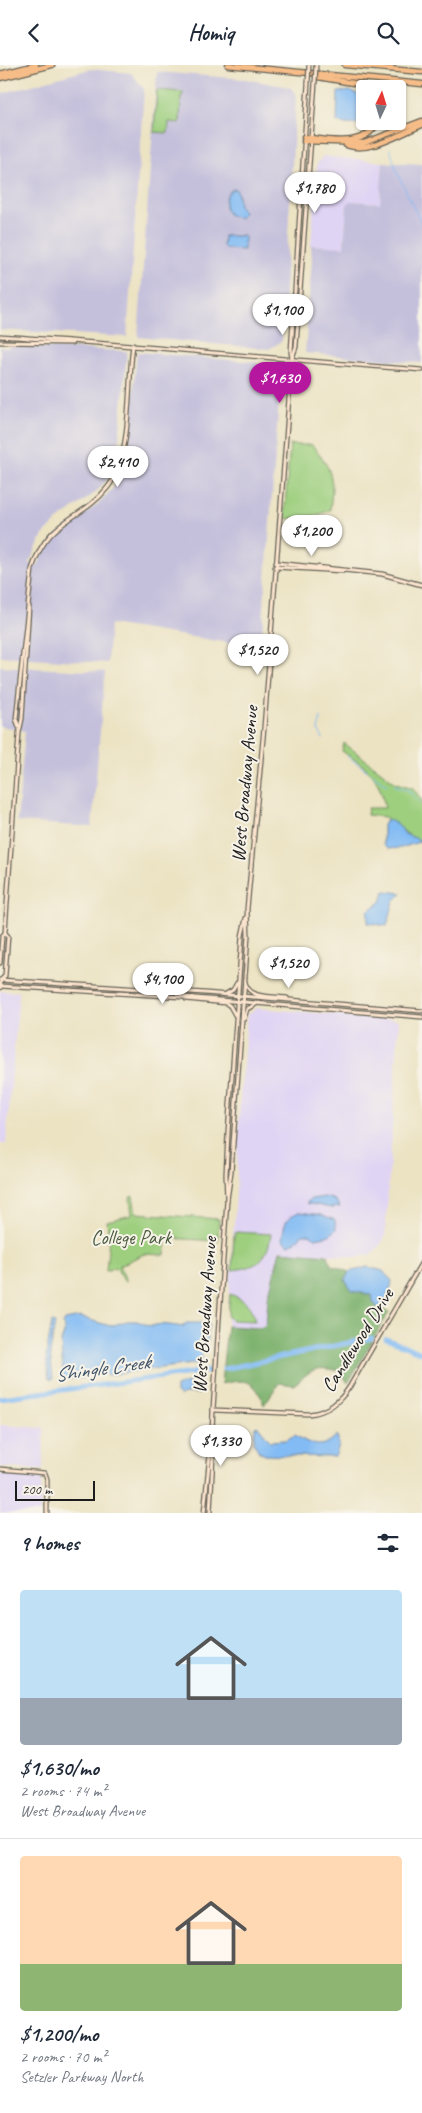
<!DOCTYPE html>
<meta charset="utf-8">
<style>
body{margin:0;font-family:Caveat,sans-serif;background:#f6f6f7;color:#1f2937;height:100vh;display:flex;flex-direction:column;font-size:19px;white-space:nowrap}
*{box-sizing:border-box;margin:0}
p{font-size:16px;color:#747a83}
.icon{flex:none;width:28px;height:28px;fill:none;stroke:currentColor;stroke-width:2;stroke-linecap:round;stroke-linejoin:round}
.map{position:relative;height:1448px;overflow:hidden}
.details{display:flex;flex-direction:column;background:#fff;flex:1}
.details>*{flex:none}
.needle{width:32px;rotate:4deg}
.tools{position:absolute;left:356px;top:15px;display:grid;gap:10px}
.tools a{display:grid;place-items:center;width:50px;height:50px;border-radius:5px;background:#fff;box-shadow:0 1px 4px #0004;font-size:25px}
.scale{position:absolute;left:15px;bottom:12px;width:80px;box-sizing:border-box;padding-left:5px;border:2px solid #1c1c1c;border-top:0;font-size:14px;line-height:18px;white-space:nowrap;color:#1c1c1c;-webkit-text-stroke:4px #f7f3e8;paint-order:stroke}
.price{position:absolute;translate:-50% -42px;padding:0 11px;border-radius:18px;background:#fff;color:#222;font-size:16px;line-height:32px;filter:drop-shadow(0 1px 2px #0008)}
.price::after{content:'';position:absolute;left:50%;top:30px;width:15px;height:11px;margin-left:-8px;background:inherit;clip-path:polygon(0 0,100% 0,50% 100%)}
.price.active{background:#b5179e;color:#fff}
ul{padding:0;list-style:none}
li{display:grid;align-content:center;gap:10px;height:265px;padding:0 20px}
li+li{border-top:1px solid #e0e1e3}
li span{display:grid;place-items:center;height:155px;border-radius:5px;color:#555}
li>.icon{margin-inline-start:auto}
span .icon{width:90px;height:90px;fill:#fffc;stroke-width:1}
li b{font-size:21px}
h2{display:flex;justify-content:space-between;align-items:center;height:60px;padding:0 20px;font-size:21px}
header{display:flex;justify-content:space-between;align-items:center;height:65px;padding:0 20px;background:#fff;font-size:22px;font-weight:700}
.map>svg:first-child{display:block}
.built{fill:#e0d4f4}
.industrial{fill:#c4c0db}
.green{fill:#9ecf7f;stroke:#5d764e}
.forest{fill:#7eb26e;stroke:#4d6745}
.water{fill:#83bcf4;stroke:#506c88}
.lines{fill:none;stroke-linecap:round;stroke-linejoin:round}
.stream{stroke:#83bcf4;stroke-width:1}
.river{stroke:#83bcf4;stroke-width:5}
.secondary-casing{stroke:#656256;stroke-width:5.5}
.highway-casing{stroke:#656256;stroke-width:7}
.secondary{stroke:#fce5cf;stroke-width:3}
.highway{stroke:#f7bd88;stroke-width:4.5}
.secondary-bridge-casing{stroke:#656256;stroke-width:5.5;stroke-linecap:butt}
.secondary-bridge{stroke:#fce5cf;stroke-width:3}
.labels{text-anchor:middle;stroke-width:4;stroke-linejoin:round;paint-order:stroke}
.street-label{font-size:20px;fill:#1c1c1c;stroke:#f7f3e8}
.park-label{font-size:20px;fill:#4a5b3f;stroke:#f7f3e8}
.water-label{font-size:21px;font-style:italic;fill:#405468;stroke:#f7f3e8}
</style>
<header><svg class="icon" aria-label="back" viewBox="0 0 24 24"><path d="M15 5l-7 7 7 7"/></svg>Homiq<svg class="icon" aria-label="search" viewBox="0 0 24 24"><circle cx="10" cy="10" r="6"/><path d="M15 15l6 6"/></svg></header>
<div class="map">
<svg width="422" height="1448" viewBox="0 0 422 1448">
<rect width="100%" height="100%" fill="#f7f3e8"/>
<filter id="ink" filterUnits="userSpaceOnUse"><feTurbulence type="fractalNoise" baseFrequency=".02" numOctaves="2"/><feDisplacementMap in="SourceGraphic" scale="10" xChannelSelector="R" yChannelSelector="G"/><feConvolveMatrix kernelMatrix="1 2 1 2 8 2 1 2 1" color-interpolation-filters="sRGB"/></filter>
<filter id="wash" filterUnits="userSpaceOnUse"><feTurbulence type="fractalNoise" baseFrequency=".0096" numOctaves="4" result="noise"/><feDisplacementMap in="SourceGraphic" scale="20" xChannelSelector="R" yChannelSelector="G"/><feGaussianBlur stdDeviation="1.12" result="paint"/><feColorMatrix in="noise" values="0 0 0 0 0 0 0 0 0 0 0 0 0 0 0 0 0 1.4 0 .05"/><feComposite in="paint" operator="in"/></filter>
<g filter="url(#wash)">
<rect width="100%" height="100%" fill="#ece3c3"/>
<g class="built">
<path d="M323,91L383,97L380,138L350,136L347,140L344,182L311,180L317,99Z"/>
<path d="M0,926L19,927L6,1079H0Z"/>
<path d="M257,943L399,955L385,1172L379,1182L370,1190L355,1192L280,1186L268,1233L266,1260L260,1263L227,1261L236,1128L240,1035L247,950Z"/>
<path d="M0,1360L44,1363L43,1405L0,1402Z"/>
<path d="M0,1409L42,1412L40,1448H0Z"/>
</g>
<g class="industrial">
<path d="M90,4L131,8L144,24L127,272L0,265V29Z"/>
<path d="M157,7L245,14L289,22L296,28L282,276L269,284L138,272Z"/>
<path d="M383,97L422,99V298L305,288L312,195L311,180L344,182L347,140L350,136L380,138Z"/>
<path d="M10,281L127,286L119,376L114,402L107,415L95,428L58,455L43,470L29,498L38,501L42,489L56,470L98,439L113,423L122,406L128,384L137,287L255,297L273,307L280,321L261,583L110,559L107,598L0,591V282L8,283Z"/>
<path d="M0,601L105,607L92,762L17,757L25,666L0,661Z"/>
</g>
<g class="green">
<path d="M157,25L183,27V30L181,31L180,58L169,57L168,68L154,67Z"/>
<path d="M290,380H312C333,405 334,413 330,445L315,451L284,454Z"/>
<path d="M344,678L396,718L413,723L422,736V776L415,775L385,752L367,750L368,743H385C379,710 369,704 342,686Z"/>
<path d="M133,1131L136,1148L219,1154L218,1176L166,1173L165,1190L144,1189L119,1201L126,1215L124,1216L116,1202L106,1206L109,1173L107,1156L132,1150L130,1132Z"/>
<path d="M236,1167L271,1169C268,1195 256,1203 232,1205L234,1170Z"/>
<path d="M230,1229C245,1235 252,1241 255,1256L231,1255L228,1252Z"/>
</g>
<path class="forest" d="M280,1186L328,1190L331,1200L349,1207L345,1215L352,1226L372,1230C374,1241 379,1243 389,1247L348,1318L340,1306C314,1301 314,1303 294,1320L279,1318L264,1340C255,1313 245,1314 221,1319L227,1261L260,1263L266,1260L268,1233Z"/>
<g class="water">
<path d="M350,26L365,32V55C355,61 348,60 337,57L338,27Z"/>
<path d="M234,124L237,125L239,140L244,147L240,153L229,150C222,143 224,127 234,124Z"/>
<path d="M224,171H244V185L226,184L223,181Z"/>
<path d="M387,754L399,760L405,769L422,776L401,783L387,784L383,780V760Z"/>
<path d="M385,826L402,828L394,836L387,861L368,858V846L381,837Z"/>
<path d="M325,1132L335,1135L340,1142L331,1143L306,1138L311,1134Z"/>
<path d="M299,1147L322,1150L335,1155L336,1164L330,1170L316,1173L309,1169H302L295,1177L289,1180L282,1175C284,1160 285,1153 299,1147Z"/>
<path d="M368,1202L383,1206L392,1216C390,1226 388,1238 378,1243L373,1237L372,1230L352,1226L345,1215L349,1207Z"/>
<path d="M80,1252L110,1261L127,1256H137L150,1261L162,1259L184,1262L183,1260L187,1258H207L209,1259L207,1268L208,1276L201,1283L202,1296L200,1298L107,1310L102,1306H91L84,1313L63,1314L61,1277L65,1265L63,1259L65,1255Z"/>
<path d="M52,1257L55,1258L50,1288L53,1314H49L46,1291Z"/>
<path d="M194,1318L202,1322L200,1329L189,1328L180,1331L176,1328V1322L183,1319Z"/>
<path d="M258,1361L270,1376L286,1375L295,1370C311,1380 322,1386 337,1370L339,1380L335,1392H329L265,1390L259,1387L254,1378L255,1362Z"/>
</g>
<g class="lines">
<g class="stream">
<path d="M390,84L397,107L422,160"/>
<path d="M321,652L318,665L323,674"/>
<path d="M347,691L387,720"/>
<path d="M394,720L408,725L419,737"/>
<path d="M422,743V744"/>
</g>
<g class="river">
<path d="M386,1274L422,1288"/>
<path d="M224,1304L372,1273"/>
<path d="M0,1333L208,1306"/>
</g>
</g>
</g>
<g filter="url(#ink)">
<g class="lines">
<defs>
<g id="secondary">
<path d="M0,271C141,280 281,295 422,305"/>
<path d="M0,277L72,278"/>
<path d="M292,293L296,282L315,18"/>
<path d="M276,498L382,509L422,520"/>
<path d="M275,502L343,506"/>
<path d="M19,662L16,654L32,504C48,452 81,457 108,422C133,390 127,320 133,280"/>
<path d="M0,898L2,871L5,868"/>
<path d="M0,915L205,928L422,946"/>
<path d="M245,917C249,935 273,931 287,933"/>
<path d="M0,921L183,932L422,952"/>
<path d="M0,923L1,915L5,911L8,871L5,868L19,668L22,654L29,541"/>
<path d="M226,929L233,925L237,918"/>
<path d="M186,934L226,938L230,941L235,950"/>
<path d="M244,954L247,944L256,939"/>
<path d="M227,1135L231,1107L248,871L247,844L264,663L292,293L291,287L308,18"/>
<path d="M213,1345L309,1349C328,1347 340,1337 350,1321L422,1197"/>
<path d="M0,1404L45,1408L47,1414V1448"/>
<path d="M204,1448L212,1368"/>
<path d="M210,1448L214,1373L212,1367L213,1345L227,1135L226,1110L228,1067L242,871L246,853"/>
</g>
<g id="highway">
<path d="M228,0L422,19"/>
<path d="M345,0L422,7"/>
<path d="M0,9L36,0"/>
<path d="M318,12L359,19L368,24"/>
<path d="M0,13L52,0"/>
<path d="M304,72C328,75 366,84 378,56"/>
<path d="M304,76L364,78L422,56"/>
<path d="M346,80C370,89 401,68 422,60"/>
</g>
</defs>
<use href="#secondary" class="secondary-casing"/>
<use href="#highway" class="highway-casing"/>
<use href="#secondary" class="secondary"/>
<use href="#highway" class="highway"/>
<defs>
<g id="secondary-bridge">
<path d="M308,18L309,0"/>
<path d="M315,18L316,0"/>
</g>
</defs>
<use href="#secondary-bridge" class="secondary-bridge-casing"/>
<use href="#secondary-bridge" class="secondary-bridge"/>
</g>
</g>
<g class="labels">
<g class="street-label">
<text transform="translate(244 719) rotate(-85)" y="7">West Broadway Avenue</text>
<text transform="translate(204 1250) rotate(-86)" y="7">West Broadway Avenue</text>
<text transform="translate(357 1275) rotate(-58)" y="7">Candlewood Drive</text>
</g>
<g class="park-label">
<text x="131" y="1179">College Park</text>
</g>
<g class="water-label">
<text transform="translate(102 1303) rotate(-8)" y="7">Shingle Creek</text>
</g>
</g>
</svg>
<div class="tools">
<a><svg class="needle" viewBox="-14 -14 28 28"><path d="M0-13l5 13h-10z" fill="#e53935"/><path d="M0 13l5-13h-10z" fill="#747a83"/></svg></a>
</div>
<div class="scale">200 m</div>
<b class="price" style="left:315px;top:149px">$1,780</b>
<b class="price" style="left:283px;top:271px">$1,100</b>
<b class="price active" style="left:280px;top:339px">$1,630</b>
<b class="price" style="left:118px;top:423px">$2,410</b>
<b class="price" style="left:312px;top:492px">$1,200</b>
<b class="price" style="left:258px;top:611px">$1,520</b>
<b class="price" style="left:289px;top:924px">$1,520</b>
<b class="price" style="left:163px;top:940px">$4,100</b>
<b class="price" style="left:221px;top:1402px">$1,330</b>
</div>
<section class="details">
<h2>9 homes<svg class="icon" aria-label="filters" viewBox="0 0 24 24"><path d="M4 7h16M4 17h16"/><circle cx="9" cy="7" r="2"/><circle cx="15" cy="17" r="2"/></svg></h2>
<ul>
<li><span style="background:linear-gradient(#bfe0f5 70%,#9aa5b1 0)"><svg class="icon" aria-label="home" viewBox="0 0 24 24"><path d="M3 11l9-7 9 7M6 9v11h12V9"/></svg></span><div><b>$1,630/mo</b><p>2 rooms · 74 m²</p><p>West Broadway Avenue</p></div></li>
<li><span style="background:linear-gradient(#ffd9b3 70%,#8fb573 0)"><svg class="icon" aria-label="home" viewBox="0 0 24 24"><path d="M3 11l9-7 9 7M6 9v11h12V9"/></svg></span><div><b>$1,200/mo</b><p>2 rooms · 70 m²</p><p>Setzler Parkway North</p></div></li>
</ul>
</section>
